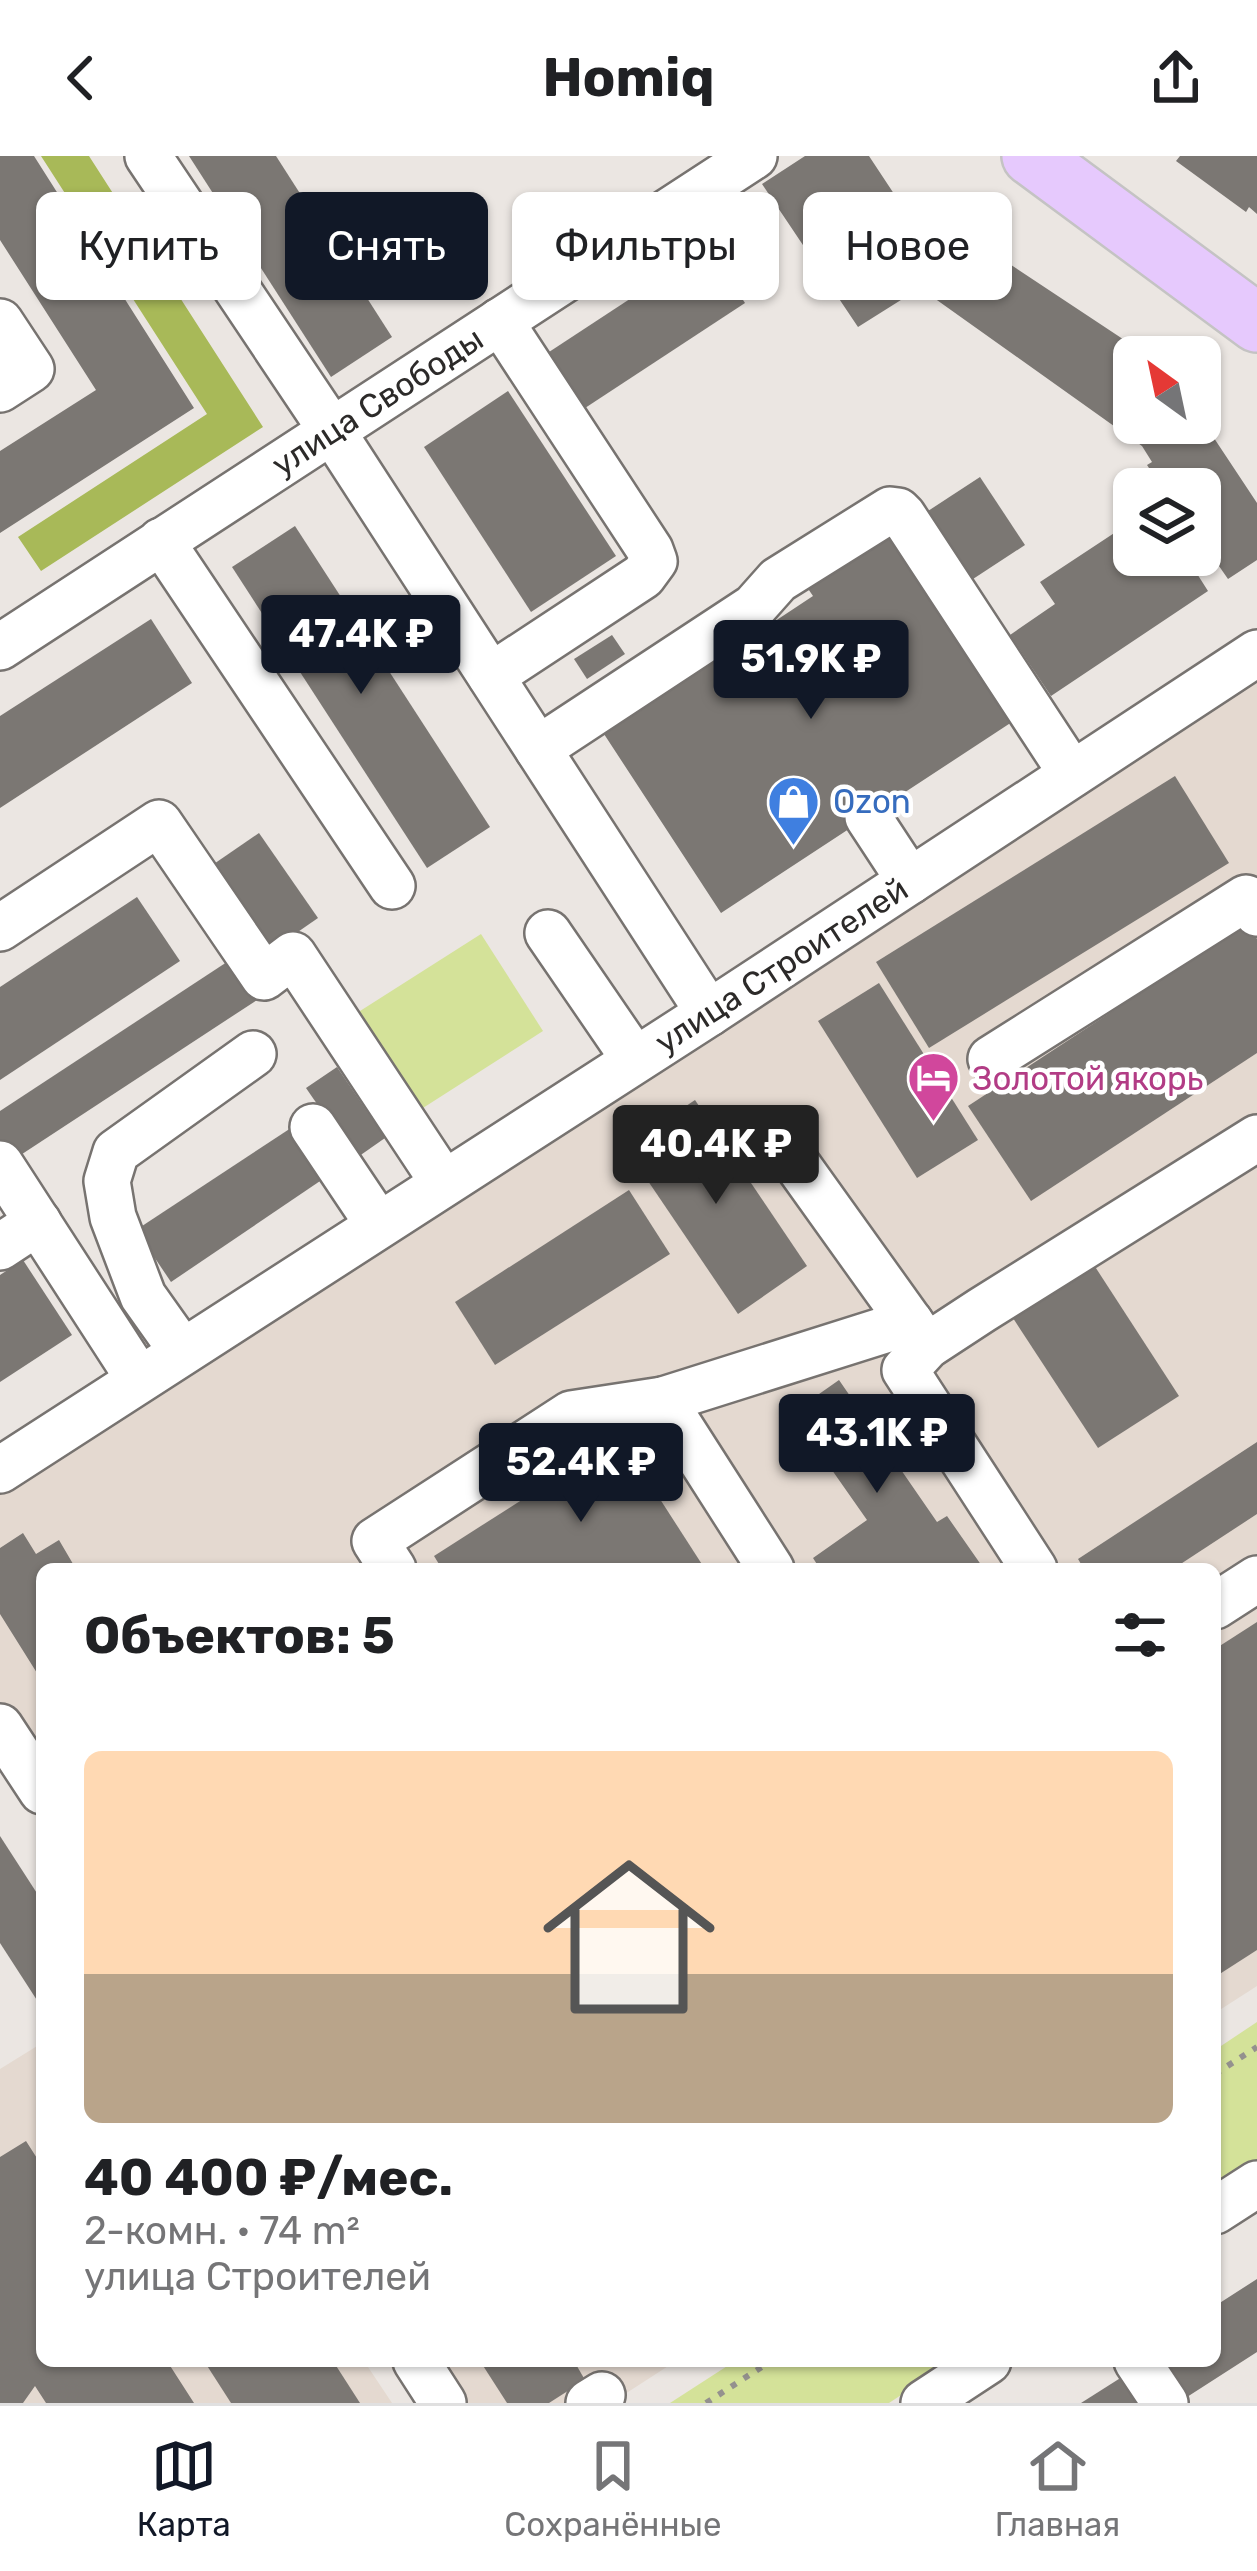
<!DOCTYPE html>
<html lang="ru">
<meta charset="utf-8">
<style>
body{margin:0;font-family:Rubik,sans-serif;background:#f2f2f2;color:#202124;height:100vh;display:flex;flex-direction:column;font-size:45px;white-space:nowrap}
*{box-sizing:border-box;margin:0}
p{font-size:39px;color:#757577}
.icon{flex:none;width:66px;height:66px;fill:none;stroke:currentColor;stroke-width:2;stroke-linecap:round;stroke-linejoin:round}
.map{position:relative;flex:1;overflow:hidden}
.sheet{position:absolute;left:36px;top:1407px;width:1185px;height:804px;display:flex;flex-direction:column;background:#fff;border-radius:18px;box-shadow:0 3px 9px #0004}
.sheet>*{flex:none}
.top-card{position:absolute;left:36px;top:36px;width:1185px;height:108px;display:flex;gap:24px}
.needle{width:78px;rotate:327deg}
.buttons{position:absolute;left:1113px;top:180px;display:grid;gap:24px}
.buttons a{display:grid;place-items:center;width:108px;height:108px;border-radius:18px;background:#fff;box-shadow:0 3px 9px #0004;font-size:60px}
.price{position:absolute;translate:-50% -102px;padding:0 27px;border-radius:12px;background:#111827;color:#fff;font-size:39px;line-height:78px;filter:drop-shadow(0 3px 6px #0008)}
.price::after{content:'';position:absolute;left:50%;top:72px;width:36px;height:27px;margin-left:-18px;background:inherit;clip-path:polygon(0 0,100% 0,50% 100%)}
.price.on{background:#222;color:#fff}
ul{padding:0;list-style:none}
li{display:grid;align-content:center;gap:24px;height:636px;padding:0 48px}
li span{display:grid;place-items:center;height:372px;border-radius:18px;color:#555}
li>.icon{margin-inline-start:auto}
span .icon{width:216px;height:216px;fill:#fffc;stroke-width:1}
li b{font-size:51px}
h2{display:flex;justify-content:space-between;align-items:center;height:144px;padding:0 48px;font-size:51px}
.tag{padding:0 42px;border-radius:18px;background:#fff;box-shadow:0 3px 9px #0004;font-size:42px;line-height:108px}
.tag.on{background:#111827;color:#fff}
header{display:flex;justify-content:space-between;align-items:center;height:156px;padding:0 48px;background:#fff;font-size:54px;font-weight:700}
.menu{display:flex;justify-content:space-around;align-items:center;height:168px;border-top:3px solid #e0e0e0;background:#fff;font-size:33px;color:#757577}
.menu a{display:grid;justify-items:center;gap:6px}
.menu .on{color:#111827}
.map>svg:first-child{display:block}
.built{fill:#e4d9d0}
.green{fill:#d4e299}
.forest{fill:#a8b958}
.building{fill:#7b7773}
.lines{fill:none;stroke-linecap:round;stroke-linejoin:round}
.minor-casing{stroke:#777370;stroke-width:50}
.major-casing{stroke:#c4c3c3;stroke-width:62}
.path{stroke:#94918e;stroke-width:6;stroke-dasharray:6 9;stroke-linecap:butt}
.minor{stroke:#fff;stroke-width:45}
.major{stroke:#e6c9fd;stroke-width:57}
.labels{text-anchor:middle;stroke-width:9;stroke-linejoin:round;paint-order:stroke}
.street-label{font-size:33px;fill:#2c2a29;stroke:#fff}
.shop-label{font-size:33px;fill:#366cbe;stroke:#fff;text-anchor:start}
.hotel-label{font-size:33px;fill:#b23c85;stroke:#fff;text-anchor:start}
</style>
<header><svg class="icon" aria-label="back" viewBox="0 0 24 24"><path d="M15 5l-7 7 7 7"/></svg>Homiq<svg class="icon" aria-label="share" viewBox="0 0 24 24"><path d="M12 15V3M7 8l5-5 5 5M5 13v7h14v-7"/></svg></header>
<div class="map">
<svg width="1257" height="2247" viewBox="0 0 1257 2247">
<rect width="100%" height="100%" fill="#ebe6e2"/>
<g class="built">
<path d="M1257,483V1830L1215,1857V1413H42V1665L0,1599V1294Z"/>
<path d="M42,1887V2205H364L392,2247H0V1913Z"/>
<path d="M387,2205H676L611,2247H414Z"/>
</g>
<g class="green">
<path d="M481,778L543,875L412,959L349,862Z"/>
<path d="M1257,1866V2005L1215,2033V1894Z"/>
<path d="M735,2205H953L889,2247H670Z"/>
</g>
<path class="forest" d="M41,0H89L263,271L41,415L18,381L207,258Z"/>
<g class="building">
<path d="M0,0H34L194,252L0,377V295L96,234L0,84Z"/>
<path d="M189,0H276L392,181L331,221Z"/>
<path d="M805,0H869L906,56L919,48L1150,201H1134V267H1187L1194,278L1206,270L1257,347V404L1228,423L1212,400L1194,413L1208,435L1051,540L1010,479L1055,448L1040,426L1134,364V399H1200V333H1163L1147,309L1152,306L1142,290L920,132L858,171L762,28Z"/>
<path d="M1180,0H1257V58L1249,51L1246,56L1176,5Z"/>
<path d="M709,91L745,147L582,254L546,198Z"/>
<path d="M508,235L616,400L531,456L424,291Z"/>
<path d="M980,321L1025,389L973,423L928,355Z"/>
<path d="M885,366L1015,564L721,757L604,578L813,440L800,421Z"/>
<path d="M295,370L490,671L427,712L232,411Z"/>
<path d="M151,463L192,527L0,652V560Z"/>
<path d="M612,479L625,498L587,523L574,503Z"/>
<path d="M1175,620L1229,707L929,892L876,806Z"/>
<path d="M259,677L318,762L266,798L208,712Z"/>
<path d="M137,741L180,805L0,924V831Z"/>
<path d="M1247,767L1257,783V897L1031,1045L968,950Z"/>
<path d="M230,804L257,844L13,1004L0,984V955Z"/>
<path d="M879,827L978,984L917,1022L818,865Z"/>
<path d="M337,911L385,982L355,1003L306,932Z"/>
<path d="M695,944L807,1110L738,1158L625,991Z"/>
<path d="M294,970L326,1021L171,1126L136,1074Z"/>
<path d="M629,1034L670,1098L495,1209L455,1146Z"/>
<path d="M23,1104L72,1179L0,1226V1119Z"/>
<path d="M1092,1106L1179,1240L1098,1292L1011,1159Z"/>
<path d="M839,1224L937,1366L947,1360L984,1413H820L813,1402L867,1364L792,1257Z"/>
<path d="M620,1281L705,1413H442L434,1400Z"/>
<path d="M1257,1286V1358L1173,1413H1084L1078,1403Z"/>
<path d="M23,1377L36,1398L59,1384L76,1413H42V1525L0,1458V1392Z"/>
<path d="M1257,1466V1794L1215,1821V1493Z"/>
<path d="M0,1680L42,1745V1852L0,1787Z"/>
<path d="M26,1985L42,2010V2205H167L194,2247H46L35,2230L23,2247H0V2001Z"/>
<path d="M1257,2123V2196L1187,2241L1163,2205H1215V2150Z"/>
<path d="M204,2205H333L360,2247H231Z"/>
<path d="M480,2205H574L585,2224L549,2247H507Z"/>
<path d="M1122,2221L1139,2247H1081Z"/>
</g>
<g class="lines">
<defs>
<g id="minor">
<path d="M148,0L332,275L709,857"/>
<path d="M0,166L31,213L0,233"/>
<path d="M161,385L392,730"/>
<path d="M0,491L754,0"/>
<path d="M491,520L643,420L654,405L650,394L500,165"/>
<path d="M538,593L754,451L778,424L890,354L898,355L903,360L1072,618"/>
<path d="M868,661L910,725"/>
<path d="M0,772L159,667L264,821L293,799L443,1026"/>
<path d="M548,777L635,904"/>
<path d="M991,903L1246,742L1257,757"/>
<path d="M313,971L378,1068"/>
<path d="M776,979L927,1190"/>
<path d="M0,1008L139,1223"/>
<path d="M0,1091L38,1066"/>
<path d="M182,1195L143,1140L113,1061L107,1025L116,996L253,898"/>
<path d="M663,1244L910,1166"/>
<path d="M0,1314L709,857L1257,497"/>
<path d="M393,1413L375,1385L571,1258L663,1244L771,1413"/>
<path d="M1034,1413L905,1214L927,1190L982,1154L1257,982"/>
<path d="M1215,1450L1257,1423"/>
<path d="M0,1571L42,1635"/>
<path d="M1215,2055L1257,2028"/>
<path d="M416,2205L443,2247"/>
<path d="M1137,2205L1165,2247"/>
<path d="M589,2247L602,2239"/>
<path d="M924,2247L988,2205"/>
</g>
<path id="major" d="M1031,0L1257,167"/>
</defs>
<use href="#minor" class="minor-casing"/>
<use href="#major" class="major-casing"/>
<g class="path">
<path d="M1215,1918L1257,1891"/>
<path d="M706,2247L771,2205"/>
</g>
<use href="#minor" class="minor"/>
<use href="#major" class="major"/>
</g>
<defs>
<symbol id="shop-pin" viewBox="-11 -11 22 30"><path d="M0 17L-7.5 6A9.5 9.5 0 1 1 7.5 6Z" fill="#3f7fe0" stroke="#fff"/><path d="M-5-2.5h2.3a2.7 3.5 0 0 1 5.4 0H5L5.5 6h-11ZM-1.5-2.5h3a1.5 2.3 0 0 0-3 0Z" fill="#fff"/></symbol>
<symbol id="hotel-pin" viewBox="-11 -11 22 30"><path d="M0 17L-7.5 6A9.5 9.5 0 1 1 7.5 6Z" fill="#d1479c" stroke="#fff"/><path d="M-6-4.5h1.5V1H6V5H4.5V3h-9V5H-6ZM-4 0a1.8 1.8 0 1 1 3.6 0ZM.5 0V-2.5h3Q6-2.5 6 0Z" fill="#fff"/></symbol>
</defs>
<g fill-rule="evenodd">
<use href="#shop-pin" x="764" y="616" width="59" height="81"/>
<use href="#hotel-pin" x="904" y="892" width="59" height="81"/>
</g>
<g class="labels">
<g class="street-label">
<text transform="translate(377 245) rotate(-33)" y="12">улица Свободы</text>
<text transform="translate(781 809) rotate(-33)" y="12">улица Строителей</text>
</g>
<g class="shop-label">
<text x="833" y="657">Ozon</text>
</g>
<g class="hotel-label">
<text x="972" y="934">Золотой якорь</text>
</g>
</g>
</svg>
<div class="buttons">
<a><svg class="needle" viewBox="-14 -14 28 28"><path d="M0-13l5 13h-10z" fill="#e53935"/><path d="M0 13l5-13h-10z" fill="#757577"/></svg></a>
<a><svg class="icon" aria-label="layers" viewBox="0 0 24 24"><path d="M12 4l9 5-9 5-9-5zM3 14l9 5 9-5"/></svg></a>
</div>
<b class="price" style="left:361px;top:541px">47.4K ₽</b>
<b class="price" style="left:811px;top:566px">51.9K ₽</b>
<b class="price on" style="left:716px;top:1051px">40.4K ₽</b>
<b class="price" style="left:877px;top:1340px">43.1K ₽</b>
<b class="price" style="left:581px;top:1369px">52.4K ₽</b>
<div class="top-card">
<a class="tag">Купить</a>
<a class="tag on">Снять</a>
<a class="tag">Фильтры</a>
<a class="tag">Новое</a>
</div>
<section class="sheet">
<h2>Объектов: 5<svg class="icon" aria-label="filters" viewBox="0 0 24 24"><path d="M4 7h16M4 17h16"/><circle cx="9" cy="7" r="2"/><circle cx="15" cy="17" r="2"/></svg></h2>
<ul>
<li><span style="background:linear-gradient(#ffd9b3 60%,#b9a48a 0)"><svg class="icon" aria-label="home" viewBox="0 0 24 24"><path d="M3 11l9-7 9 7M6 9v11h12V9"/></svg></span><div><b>40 400 ₽/мес.</b><p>2-комн. · 74 m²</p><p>улица Строителей</p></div></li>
</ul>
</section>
</div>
<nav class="menu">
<a class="on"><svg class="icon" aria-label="map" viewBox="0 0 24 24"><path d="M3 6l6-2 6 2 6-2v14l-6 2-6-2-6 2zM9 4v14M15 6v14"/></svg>Карта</a>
<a><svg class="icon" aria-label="saved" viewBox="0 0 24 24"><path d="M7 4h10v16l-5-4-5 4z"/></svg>Сохранённые</a>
<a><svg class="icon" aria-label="home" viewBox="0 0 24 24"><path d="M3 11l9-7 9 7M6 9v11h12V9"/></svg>Главная</a>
</nav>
